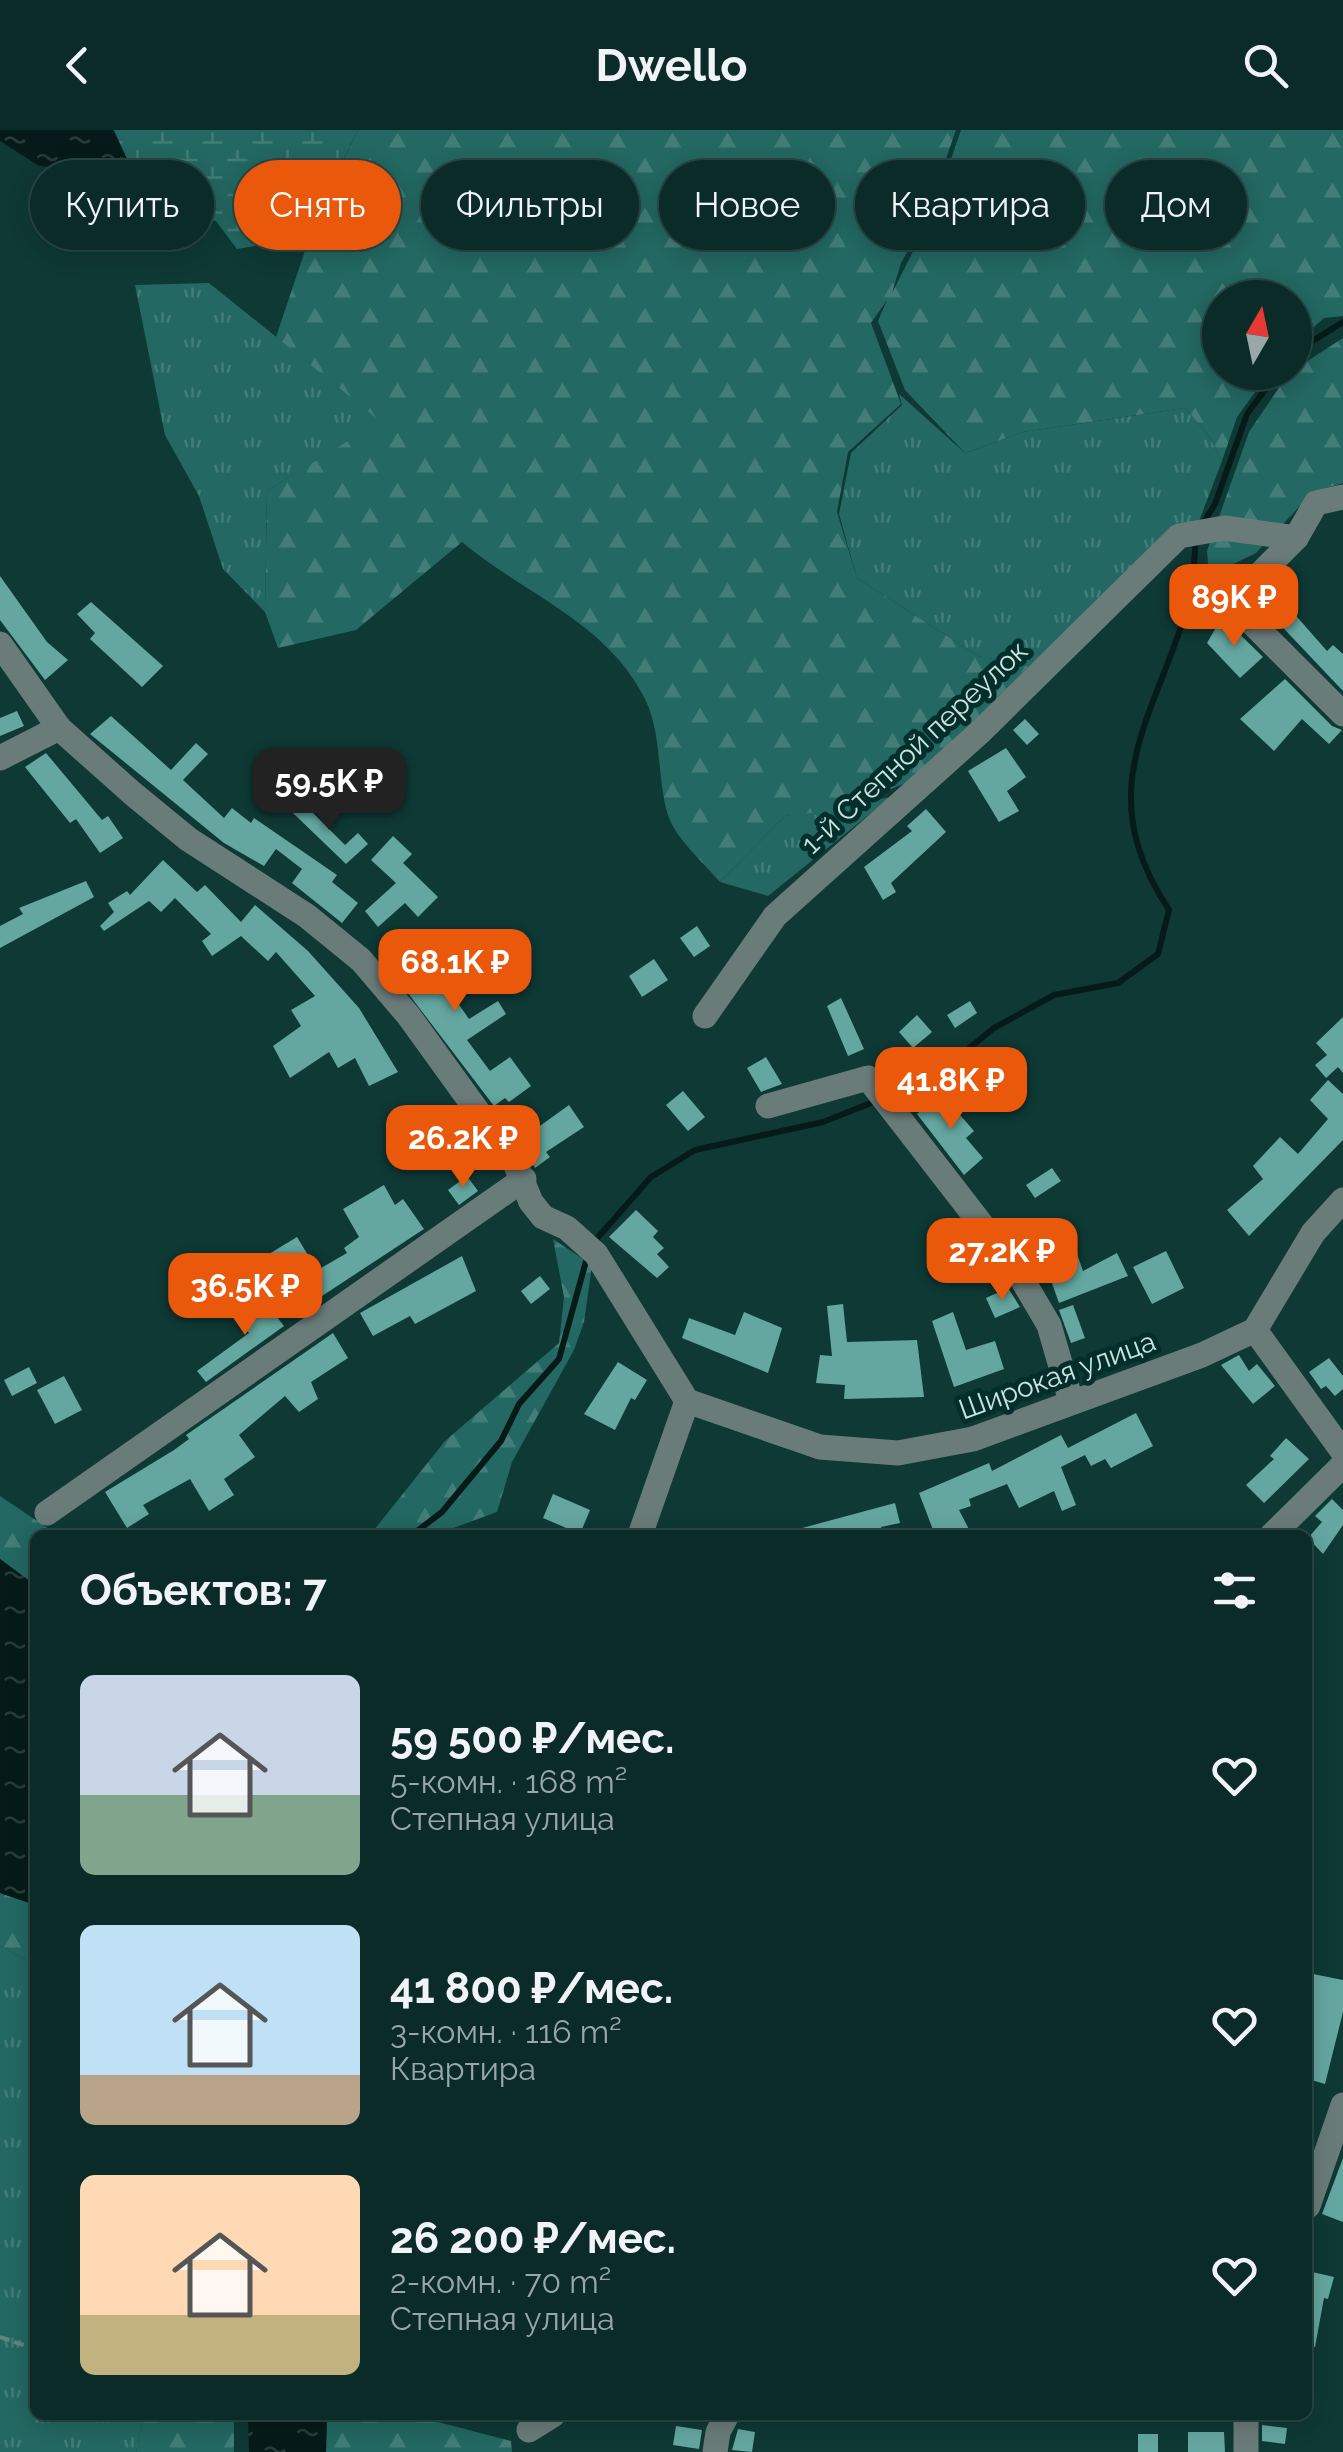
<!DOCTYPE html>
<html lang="ru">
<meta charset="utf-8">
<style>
body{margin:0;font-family:Raleway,sans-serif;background:#133330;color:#f1f3f6;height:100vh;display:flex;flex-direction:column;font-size:38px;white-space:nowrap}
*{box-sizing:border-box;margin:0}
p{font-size:32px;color:#99a7a8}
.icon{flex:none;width:55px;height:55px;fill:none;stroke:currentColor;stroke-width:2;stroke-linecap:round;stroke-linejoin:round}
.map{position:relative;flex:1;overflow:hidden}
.details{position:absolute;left:30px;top:1400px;width:1282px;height:890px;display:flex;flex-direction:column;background:#0a2b28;border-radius:15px;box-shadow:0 5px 25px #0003,0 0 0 2px #2a4745}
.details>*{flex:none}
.top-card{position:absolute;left:30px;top:30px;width:1285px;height:90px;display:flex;gap:20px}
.needle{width:65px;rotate:9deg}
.controls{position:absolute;left:1202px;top:150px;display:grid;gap:20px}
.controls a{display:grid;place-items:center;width:110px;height:110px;border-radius:50%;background:#0a2b28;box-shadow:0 5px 25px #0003,0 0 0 2px #2a4745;font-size:50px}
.price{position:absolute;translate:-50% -85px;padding:0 22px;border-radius:20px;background:#ea580c;color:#fff;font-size:32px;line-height:65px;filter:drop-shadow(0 2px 5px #0008)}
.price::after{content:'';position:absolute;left:50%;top:60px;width:30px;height:22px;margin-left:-15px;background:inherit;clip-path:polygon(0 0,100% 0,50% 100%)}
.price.on{background:#222;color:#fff}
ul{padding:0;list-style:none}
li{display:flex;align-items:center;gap:30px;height:250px;padding:0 50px}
li span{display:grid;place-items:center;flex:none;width:280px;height:200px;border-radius:15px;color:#555}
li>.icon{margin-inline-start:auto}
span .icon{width:120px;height:120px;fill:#fffc;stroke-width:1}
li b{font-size:42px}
h2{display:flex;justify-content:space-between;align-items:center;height:120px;padding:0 50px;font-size:42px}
.tag{padding:0 35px;border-radius:45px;background:#0a2b28;box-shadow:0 5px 25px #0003,0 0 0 2px #2a4745;font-size:35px;line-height:90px}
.tag.on{background:#ea580c;color:#fff}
header{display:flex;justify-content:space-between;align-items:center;height:130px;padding:0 50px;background:#0a2b28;font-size:45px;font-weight:700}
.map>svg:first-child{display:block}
.grass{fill:url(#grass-tufts)}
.forest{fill:url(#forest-firs)}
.wetland{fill:url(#wetland-marsh)}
.water{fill:url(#water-ripples)}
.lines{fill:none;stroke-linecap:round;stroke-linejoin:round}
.stream{stroke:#061b19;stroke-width:6}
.building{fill:#64a7a0}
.path{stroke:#638481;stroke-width:4;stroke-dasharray:10 5;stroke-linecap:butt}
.minor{stroke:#6a7c7a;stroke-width:25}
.labels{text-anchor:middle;stroke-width:10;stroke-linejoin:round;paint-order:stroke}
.street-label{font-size:28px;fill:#cde3e0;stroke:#022e2b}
</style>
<header><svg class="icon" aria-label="back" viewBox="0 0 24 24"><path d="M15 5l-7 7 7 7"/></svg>Dwello<svg class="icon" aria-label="search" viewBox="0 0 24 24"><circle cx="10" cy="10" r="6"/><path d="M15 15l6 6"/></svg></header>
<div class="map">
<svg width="1343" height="2322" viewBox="0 0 1343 2322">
<defs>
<pattern id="grass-tufts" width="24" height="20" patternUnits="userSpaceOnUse" patternTransform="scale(2.5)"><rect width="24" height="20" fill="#236862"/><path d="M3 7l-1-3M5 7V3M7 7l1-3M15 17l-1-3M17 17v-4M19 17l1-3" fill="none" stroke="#427d78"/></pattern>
<pattern id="forest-firs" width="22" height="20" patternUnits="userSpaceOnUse" patternTransform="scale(2.5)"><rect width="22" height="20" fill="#236862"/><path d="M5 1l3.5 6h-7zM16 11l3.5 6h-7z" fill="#427d78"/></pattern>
<pattern id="wetland-marsh" width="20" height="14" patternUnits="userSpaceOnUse" patternTransform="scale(2.5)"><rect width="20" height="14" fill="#236862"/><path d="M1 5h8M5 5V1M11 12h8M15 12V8" fill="none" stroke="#427d78"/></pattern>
<pattern id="water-ripples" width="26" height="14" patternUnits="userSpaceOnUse" patternTransform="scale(2.5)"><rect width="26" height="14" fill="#061b19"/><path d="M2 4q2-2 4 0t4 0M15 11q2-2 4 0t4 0" fill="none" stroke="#293c3a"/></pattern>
</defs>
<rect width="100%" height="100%" fill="#0e3935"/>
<g class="grass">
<path d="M209,153L381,291L267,361L265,482L223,439L199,366L165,305L135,155Z"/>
<path d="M899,264L965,323L1023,302L1185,278L1209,306L1222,331L1198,394L1139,435L1029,536L978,526L857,448L839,384L851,323L902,275Z"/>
<path d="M891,667L768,766L720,752L785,686Z"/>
<path d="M0,1816L35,1835V2285H144L136,2322H0Z"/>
</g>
<g class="forest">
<path d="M358,0H956L923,94L901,133L892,163L933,82L961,0H1343V186L1324,188L1295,214V168H1220V242L1269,243L1237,287L1222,331L1209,306L1185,278L1023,302L965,323L905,260L878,191L887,170L871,193L901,274L848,322L837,382L857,448L978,526L1029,536L914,650L835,680L785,686L720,752C705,734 675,708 668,685C657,650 662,605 646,571C609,493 524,464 462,412L356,500L278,518L265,482L267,361L380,291L276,207L317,85Z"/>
<path d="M1343,208V353L1313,362L1256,423L1209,446L1207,421L1249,302L1289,243Z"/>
<path d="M553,1109L592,1135L584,1192L574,1220L512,1332L497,1382L434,1405H370L445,1311L559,1213L564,1167Z"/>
<path d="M0,1366L58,1405H35V1455L0,1429Z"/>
<path d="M0,1763L35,1775V1835L0,1816Z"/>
<path d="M144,2285H234V2322H136Z"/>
<path d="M327,2285H411L511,2311L512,2322H326Z"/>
</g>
<path class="wetland" d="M114,0H358L316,85L279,112L237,119L216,91L142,77L114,61V43L127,29Z"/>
<g class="water">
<path d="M0,0H113L127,29L114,43L39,36L0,11Z"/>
<path d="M0,1429L35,1455V1775L0,1763Z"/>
<path d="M248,2285H327L326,2322H249Z"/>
</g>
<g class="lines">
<g class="stream">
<path d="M1295,222L1343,192"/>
<path d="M1204,392L1215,374L1247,284L1278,242"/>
<path d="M887,966L947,936L994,898L1054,865L1118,853L1158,824L1169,780C1090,660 1153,591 1188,476C1194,455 1194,429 1196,407"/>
<path d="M593,1113L651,1047L695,1020L823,992L876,971"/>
<path d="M412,1405L442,1382L501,1311L519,1274L559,1229L588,1124"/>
</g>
</g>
<g class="building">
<path d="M0,446L47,512L68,530L45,550L0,490Z"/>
<path d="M1276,463L1327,521L1333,515L1343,524V561L1268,482Z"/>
<path d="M91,472L163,536L142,557L90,509L95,503L77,484Z"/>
<path d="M1222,487L1263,527L1240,548L1207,513Z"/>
<path d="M1285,549L1332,596L1342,600L1329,614L1302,589L1274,621L1240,589Z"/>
<path d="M17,581L24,596L0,606V588Z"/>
<path d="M111,586L171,640L196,613L208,624L183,650L224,688L232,678L251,693L254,688L337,745L332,752L358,773L342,793L292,753L302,739L276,719L264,736L224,713L90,604Z"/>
<path d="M1025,589L1039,604L1027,615L1013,600Z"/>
<path d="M1006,618L1026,647L1007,661L1019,681L999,692L968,641Z"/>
<path d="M46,623L102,690L108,686L123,708L100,723L76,689L70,693L25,637Z"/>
<path d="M308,668L318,678L313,683L345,715L358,703L368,714L346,734L293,683Z"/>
<path d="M926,679L946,702L891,753L896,762L883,770L864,737L912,701L907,696Z"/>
<path d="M393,706L412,724L403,733L438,767L418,787L405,773L378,797L365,781L396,753L371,730Z"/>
<path d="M163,730L197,762L205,755L241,792L255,775L308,821L359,878L398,942L369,956L355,928L338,938L329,922L290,948L273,916L301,896L291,880L315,866L276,822L268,831L241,806L212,826L202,811L211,804L175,768L161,782L149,771L104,801L100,796L114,782L108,773L127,761L130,765Z"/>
<path d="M86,751L94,767L0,818V796L23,784L19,778Z"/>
<path d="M697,796L710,816L694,827L680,808Z"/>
<path d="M415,806L439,832L455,819L478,847L453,866L469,889L498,871L506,884L467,910L490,941L510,927L531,956L509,972L505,968L494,976L385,833Z"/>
<path d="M654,829L668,850L642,867L629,846Z"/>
<path d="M841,868L864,919L848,926L827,876Z"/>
<path d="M970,871L977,883L955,898L947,885Z"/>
<path d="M917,885L932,902L913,918L899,902Z"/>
<path d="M1343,887V943L1338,937L1326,948L1315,935L1327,925L1316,913Z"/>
<path d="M766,927L782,954L761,962L747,938Z"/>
<path d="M1328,950L1343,964V1010L1249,1106L1227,1080L1263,1049L1253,1036L1280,1007L1298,1024L1328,989L1310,970Z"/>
<path d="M683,961L705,987L688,1001L666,975Z"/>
<path d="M940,962L974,1001L966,1008L983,1028L964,1045L917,984Z"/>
<path d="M417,975L430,996L409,1009L396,988Z"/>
<path d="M569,975L584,997L546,1022L550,1027L535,1038L519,1011Z"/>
<path d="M1052,1038L1061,1051L1035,1068L1026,1055Z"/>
<path d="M467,1046L478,1061L459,1075L448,1060Z"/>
<path d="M384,1055L395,1075L403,1069L424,1099L322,1166L309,1145L347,1123L344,1118L359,1107L343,1079Z"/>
<path d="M636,1080L658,1101L653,1107L664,1118L657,1124L669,1137L657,1148L609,1107Z"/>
<path d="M1070,1104L1083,1141L1117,1123L1128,1146L1059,1173L1038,1114Z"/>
<path d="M297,1107L314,1135L263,1167L251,1148L269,1137L264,1127Z"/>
<path d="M1166,1121L1184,1158L1152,1174L1133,1137Z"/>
<path d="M462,1126L476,1161L415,1194L410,1186L373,1206L360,1183Z"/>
<path d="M540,1146L550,1159L531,1174L521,1161Z"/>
<path d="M1008,1158L1020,1177L995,1188L986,1168Z"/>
<path d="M263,1169L284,1196L206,1252L197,1241L249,1203L237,1188Z"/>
<path d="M843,1174L847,1212L917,1210L924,1267L844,1269L845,1255L816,1253L820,1225L832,1226L827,1176Z"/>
<path d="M1073,1175L1085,1208L1071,1213L1059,1180Z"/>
<path d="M744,1182L782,1198L768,1243L682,1208L689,1188L735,1205Z"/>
<path d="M953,1182L966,1220L995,1211L1004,1239L954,1257L932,1191Z"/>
<path d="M333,1203L348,1228L311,1252L318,1269L299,1282L285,1266L239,1305L255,1327L224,1349L234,1365L209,1381L190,1349L143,1375L149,1384L127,1398L105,1362L174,1320L189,1309L186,1305Z"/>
<path d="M1239,1225L1249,1241L1257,1234L1275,1256L1253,1274L1221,1235Z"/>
<path d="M1329,1228L1343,1246V1259L1335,1266L1326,1256L1321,1259L1309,1242Z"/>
<path d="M618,1232L647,1250L635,1270L631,1268L615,1300L584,1284Z"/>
<path d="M29,1237L37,1253L12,1266L4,1250Z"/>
<path d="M64,1246L82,1280L55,1294L37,1260Z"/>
<path d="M1136,1283L1153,1316L1111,1338L1105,1329L1091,1336L1085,1325L1061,1337L1076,1375L1062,1381L1054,1361L1019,1378L1007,1354L969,1369L971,1376L959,1380L972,1405H935L919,1363L989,1333L992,1341L1061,1305L1068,1318Z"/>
<path d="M1286,1308L1309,1329L1264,1373L1246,1355L1274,1329L1270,1326Z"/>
<path d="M553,1364L590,1380L580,1404L543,1388Z"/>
<path d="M1332,1369L1343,1380V1395L1323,1424L1308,1408L1322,1392L1315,1386Z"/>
<path d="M895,1373L900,1393L881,1397L883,1405H791V1401Z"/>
<path d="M1308,1843L1343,1850V1882L1325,1954L1308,1949Z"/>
<path d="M1343,2028V2092L1322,2084Z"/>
<path d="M1308,2141L1334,2147L1328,2169L1324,2168L1315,2217L1308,2216Z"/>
<path d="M1262,2295L1287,2298L1285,2314L1262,2311Z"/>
<path d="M676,2296L702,2300L699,2319L673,2315Z"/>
<path d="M738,2299L755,2302L752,2322L732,2320Z"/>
<path d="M1188,2302H1224L1225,2322H1188Z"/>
<rect x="1138" y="2304" width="20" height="18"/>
</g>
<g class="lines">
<path class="path" d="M0,2207L35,2219"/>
<g class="minor">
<path d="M1343,367L1316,373L1296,408L1262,442L1249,490L1343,584"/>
<path d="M0,514L59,598L132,663L188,709L307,786L361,830L408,885L515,1033L531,1072L543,1087L567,1098L596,1124L687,1271"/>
<path d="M0,628L59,598"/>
<path d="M705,886L775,786L979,603L1179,406L1224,398L1296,408"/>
<path d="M768,976L868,948L1016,1139L1049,1195L1071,1271"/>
<path d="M1255,1200L1343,1322"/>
<path d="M47,1383L524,1049"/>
<path d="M640,1405L687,1271L820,1317L898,1323L973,1309L1202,1225L1255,1200L1313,1103L1343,1070"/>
<path d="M1272,1405L1343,1335"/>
<path d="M1308,2076L1343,1975"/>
<path d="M1246,2285V2322"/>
<path d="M529,2300L553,2285"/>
<path d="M715,2322L718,2302L727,2285"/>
</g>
</g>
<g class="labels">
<g class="street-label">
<text transform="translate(914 617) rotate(-43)" y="10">1-й Степной переулок</text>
<text transform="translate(1057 1245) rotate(-20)" y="10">Широкая улица</text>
</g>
</g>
</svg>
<div class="controls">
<a><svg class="needle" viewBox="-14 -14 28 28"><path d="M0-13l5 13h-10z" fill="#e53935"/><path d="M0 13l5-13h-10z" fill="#99a7a8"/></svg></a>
</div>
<b class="price" style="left:1234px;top:519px">89K ₽</b>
<b class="price on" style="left:329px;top:703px">59.5K ₽</b>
<b class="price" style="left:455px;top:884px">68.1K ₽</b>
<b class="price" style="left:951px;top:1002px">41.8K ₽</b>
<b class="price" style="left:463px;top:1060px">26.2K ₽</b>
<b class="price" style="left:1002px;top:1173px">27.2K ₽</b>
<b class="price" style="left:245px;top:1208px">36.5K ₽</b>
<div class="top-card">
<a class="tag">Купить</a>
<a class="tag on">Снять</a>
<a class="tag">Фильтры</a>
<a class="tag">Новое</a>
<a class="tag">Квартира</a>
<a class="tag">Дом</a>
</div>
<section class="details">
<h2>Объектов: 7<svg class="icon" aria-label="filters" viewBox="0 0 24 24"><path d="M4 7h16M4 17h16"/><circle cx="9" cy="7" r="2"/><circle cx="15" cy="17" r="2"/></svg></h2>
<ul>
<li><span style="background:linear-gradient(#c9d6e8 60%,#7fa58c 0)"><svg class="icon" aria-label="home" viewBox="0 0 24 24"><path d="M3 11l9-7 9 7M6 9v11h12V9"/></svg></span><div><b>59 500 ₽/мес.</b><p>5-комн. · 168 m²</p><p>Степная улица</p></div><svg class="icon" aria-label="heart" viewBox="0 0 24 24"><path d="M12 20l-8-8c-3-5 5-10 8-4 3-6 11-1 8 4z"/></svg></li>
<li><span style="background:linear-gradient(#bfe0f5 75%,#b9a48a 0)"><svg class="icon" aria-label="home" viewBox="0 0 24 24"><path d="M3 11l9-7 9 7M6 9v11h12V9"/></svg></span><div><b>41 800 ₽/мес.</b><p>3-комн. · 116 m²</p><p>Квартира</p></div><svg class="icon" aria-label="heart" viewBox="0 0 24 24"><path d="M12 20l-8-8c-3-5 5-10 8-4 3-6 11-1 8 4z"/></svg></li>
<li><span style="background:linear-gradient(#ffd9b3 70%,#c2b280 0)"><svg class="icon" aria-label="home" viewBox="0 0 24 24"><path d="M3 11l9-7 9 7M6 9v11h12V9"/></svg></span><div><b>26 200 ₽/мес.</b><p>2-комн. · 70 m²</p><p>Степная улица</p></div><svg class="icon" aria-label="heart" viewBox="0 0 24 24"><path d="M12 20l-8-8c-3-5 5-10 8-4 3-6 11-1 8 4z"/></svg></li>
</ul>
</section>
</div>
